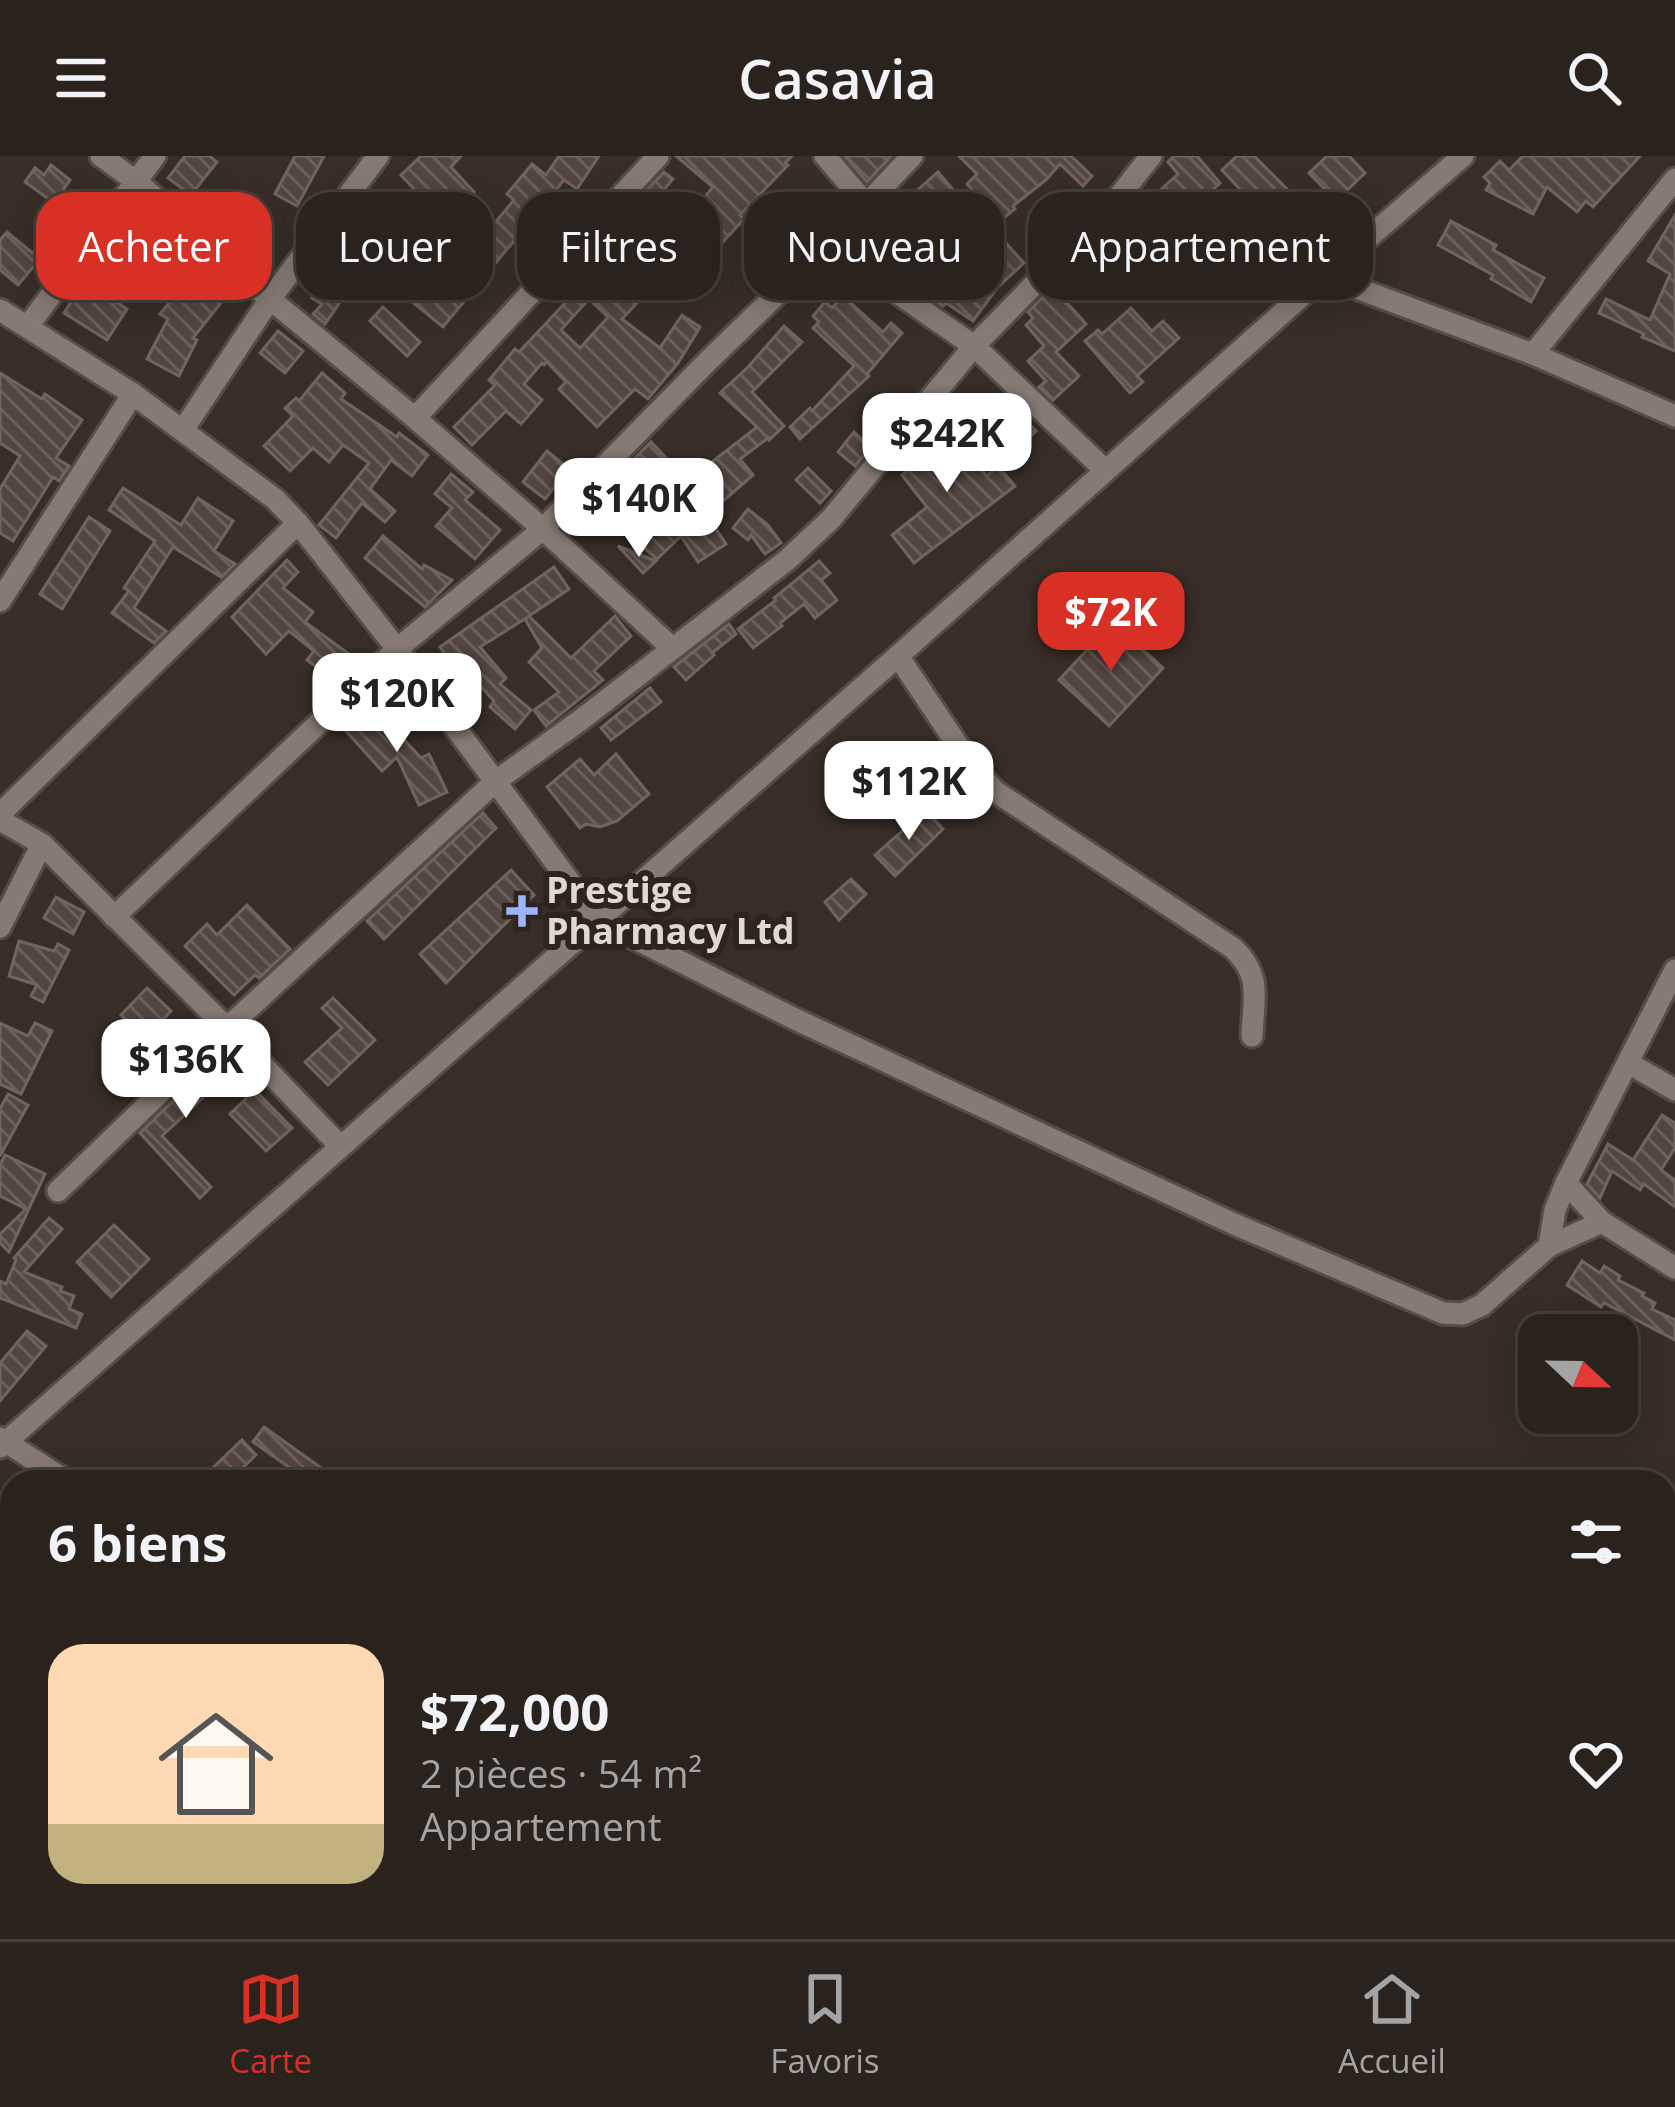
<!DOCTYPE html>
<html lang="fr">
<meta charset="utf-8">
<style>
body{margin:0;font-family:"Open Sans",sans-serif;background:#362f2a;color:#f1f3f6;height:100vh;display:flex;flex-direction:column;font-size:45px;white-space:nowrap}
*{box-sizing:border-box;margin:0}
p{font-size:39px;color:#a5a4a4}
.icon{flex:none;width:66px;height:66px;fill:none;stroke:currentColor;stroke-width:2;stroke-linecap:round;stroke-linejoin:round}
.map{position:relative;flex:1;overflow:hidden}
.details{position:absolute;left:0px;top:1314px;width:1677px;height:471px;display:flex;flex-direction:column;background:#2a221d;border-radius:36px 36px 0 0;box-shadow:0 6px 30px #0003,0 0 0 3px #463f3b}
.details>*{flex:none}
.hud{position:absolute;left:36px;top:36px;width:1605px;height:108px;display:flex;gap:24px}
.needle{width:78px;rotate:112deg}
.controls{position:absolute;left:1518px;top:1158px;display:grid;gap:24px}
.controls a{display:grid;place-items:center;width:120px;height:120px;border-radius:24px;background:#2a221d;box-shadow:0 6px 30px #0003,0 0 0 3px #463f3b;font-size:60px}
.price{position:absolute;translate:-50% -102px;padding:0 27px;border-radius:24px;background:#fff;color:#222;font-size:39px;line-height:78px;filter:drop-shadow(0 3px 6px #0008)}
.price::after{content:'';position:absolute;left:50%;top:72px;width:36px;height:27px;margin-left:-18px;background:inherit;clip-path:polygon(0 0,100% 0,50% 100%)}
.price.selected{background:#d93025;color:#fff}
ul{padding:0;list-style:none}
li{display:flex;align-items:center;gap:36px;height:300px;padding:0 48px}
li+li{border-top:3px solid #463f3b}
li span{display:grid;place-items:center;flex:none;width:336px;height:240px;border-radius:36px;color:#555}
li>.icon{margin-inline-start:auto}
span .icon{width:144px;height:144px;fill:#fffc;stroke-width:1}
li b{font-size:51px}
h2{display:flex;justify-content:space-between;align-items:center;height:144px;padding:0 48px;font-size:51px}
.tag{padding:0 42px;border-radius:36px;background:#2a221d;box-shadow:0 6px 30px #0003,0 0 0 3px #463f3b;font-size:42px;line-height:108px}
.tag.selected{background:#d93025;color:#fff}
header{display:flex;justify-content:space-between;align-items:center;height:156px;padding:0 48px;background:#2a221d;font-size:54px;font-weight:600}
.dock{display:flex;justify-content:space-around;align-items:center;height:168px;border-top:3px solid #463f3b;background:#2a221d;font-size:33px;color:#a5a4a4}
.dock a{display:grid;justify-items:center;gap:6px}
.dock .selected{color:#d93025}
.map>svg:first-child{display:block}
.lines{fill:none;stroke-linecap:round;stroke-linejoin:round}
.runway{stroke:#6e6460;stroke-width:117}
.building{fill:url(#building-back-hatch);stroke:#71645e;stroke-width:3}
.minor-casing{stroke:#554c47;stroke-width:27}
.minor{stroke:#877a74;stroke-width:21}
.poi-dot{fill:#9db4fd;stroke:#2e231e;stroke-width:4.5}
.labels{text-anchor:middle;stroke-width:12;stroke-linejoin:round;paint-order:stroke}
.poi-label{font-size:36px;font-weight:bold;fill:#e0d8d5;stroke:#2e231e;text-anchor:start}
</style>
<header><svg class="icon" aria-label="menu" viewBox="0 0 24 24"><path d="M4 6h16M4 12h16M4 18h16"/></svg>Casavia<svg class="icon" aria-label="search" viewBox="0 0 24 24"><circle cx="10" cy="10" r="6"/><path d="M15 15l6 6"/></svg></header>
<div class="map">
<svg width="1675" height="1783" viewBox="0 0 1675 1783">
<defs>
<pattern id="building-back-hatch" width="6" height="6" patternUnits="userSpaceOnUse" patternTransform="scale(3)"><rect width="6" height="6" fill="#534641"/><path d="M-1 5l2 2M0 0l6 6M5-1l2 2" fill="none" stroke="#6b605c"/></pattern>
</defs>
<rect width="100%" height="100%" fill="#382d27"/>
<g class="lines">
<path class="runway" d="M1665,1584L1675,1590"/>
</g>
<g class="building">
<path d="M185,0H209L217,6L191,39L168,22Z"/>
<path d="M295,0H324L297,50L275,38Z"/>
<path d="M421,0H461L451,11L474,36L441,67L472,94L514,44L507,38L532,8L546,19L559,0H599L577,33L564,24L443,171L374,115L360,131L353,127L325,168L313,158L322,148L312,142L337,105L326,95L355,63L396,93L432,52L401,19Z"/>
<path d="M676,0H792L785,7L788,9L740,59L744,63L706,104L710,107L687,132L668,114L622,163L660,192L682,159L700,171L678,207L648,243L635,233L597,271L559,233L566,226L547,206L544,209L542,207L524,228L542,244L521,268L506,255L472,289L454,271L495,229L489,224L515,193L519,196L566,146L563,143L583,121L597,134L561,174L580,192L608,161L593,147L610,130L622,140L660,98L628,71L651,44L643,38L664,16L673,23L662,36L690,59L713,31Z"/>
<path d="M845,0H891L867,26Z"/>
<path d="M959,0H1071L1092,20L1083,30L1060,8L1046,24L1013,50L1015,53L1001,64L967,28L977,18Z"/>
<path d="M1174,0H1197L1220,27L1196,49L1208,63L1158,106L1168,115L1155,129L1133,107L1119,120L1110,109L1139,83L1125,66L1178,18L1168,6Z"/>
<path d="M1237,0H1254L1312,58L1286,83L1222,14Z"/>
<path d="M1327,0H1349L1365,17L1336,45L1309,17Z"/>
<path d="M1523,0H1640L1593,51L1586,45L1577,56L1547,31L1533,58L1486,34L1490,27L1484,21L1500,5L1509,14Z"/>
<path d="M51,9L70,24L63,34L70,40L61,52L25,26L35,12L44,19Z"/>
<path d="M938,16L957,38L930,62L911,40Z"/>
<path d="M1675,59V195L1642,181L1644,178L1599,157L1606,143L1650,164L1670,118L1648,105Z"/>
<path d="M1451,65L1496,89L1493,94L1544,122L1531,146L1491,123L1493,119L1438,89Z"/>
<path d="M236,68L257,84L247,97L227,81Z"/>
<path d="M911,73L943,100L951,91L974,113L1004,85L1024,107L997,132L973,165L946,147L943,150L915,131L922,124L891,97Z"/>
<path d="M7,76L40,103L18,129L0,114V84Z"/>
<path d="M119,85L138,100L107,140L127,153L107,184L64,157L84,126L86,127Z"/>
<path d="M192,120L208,133L214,126L228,138L193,182L197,184L179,220L147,203L168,163L160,158Z"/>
<path d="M1053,131L1086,168L1056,196L1079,220L1053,244L1039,231L1046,225L1028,205L1044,190L1026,169L1033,162L1028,156Z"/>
<path d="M843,140L883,176L891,167L902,177L867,218L869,220L800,283L790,271L810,252L812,255L854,210L813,172L819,166L813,160L825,146L832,152Z"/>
<path d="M383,151L420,186L407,200L370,165Z"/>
<path d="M1131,152L1152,175L1163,165L1179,182L1137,220L1143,226L1130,237L1085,185L1098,174L1102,178Z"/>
<path d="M784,170L802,186L752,236L784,270L769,284L768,282L740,303L753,319L707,359L726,388L698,406L681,380L657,403L594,349L612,328L615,331L635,312L630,307L651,286L682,319L698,307L703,313L757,271L720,237L748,211Z"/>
<path d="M278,175L303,195L285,217L260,197Z"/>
<path d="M0,217L42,243L45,238L82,264L56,302L69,310L59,325L53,321L13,385L0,377V333L20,300L0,287Z"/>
<path d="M322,217L345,237L341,243L397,281L399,277L428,299L412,320L391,304L370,333L395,355L385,366L362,347L336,382L319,369L369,307L343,289L329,306L313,292L290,315L264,290L293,260L285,252L296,242L299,245Z"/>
<path d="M1023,262L1036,275L1016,295L1003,282Z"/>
<path d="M925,274L946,293L956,284L987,320L998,310L1015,330L914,407L892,379L927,351L902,319L928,299L915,286Z"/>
<path d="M854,276L871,291L855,310L838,296Z"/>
<path d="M547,295L569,313L545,343L523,326Z"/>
<path d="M808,312L831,335L820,347L796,324Z"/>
<path d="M451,318L473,336L465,344L500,374L475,403L436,370L452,352L435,338Z"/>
<path d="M123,332L181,369L198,342L233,365L214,395L235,408L221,421L173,391L134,452L166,475L154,487L112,457L129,435L124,432L155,385L109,354Z"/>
<path d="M748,353L768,369L781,387L765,398L751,379L748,384L733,372Z"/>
<path d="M89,361L110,375L62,453L40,438Z"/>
<path d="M383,380L422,413L424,409L452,424L425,451L365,402Z"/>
<path d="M618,390L656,405L643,417Z"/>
<path d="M287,404L298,416L283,432L313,456L305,466L353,501L335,525L307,504L314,495L289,475L266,498L232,461Z"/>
<path d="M819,405L830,417L821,424L837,444L815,462L804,448L780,467L782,470L753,492L738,473L776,444L774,442Z"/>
<path d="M554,411L569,433L529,460L571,502L615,460L631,480L594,515L603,524L546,570L534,554L559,536L529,506L542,492L525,463L528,461L480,491L506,522L500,528L531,554L515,573L490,551L494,545L464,512L457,517L440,491Z"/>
<path d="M1113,466L1163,512L1109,570L1059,524Z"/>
<path d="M729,468L736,478L712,497L714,499L686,524L674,511Z"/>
<path d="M650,532L661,546L611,584L601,572Z"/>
<path d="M373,550L421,602L429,598L447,636L419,649L397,601L382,615L346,575Z"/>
<path d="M616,598L649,638L617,665L600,671L586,668L580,672L547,631L580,603L594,619Z"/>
<path d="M926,654L943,673L895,720L875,699Z"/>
<path d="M483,657L496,672L384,783L367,765Z"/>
<path d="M511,714L534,739L446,827L420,798Z"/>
<path d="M851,723L866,738L839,764L825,746Z"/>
<path d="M56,741L84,756L73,778L44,762Z"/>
<path d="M247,749L290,793L259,822L255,819L234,839L185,790L207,768L217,779Z"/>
<path d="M19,785L54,795L58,788L69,794L43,846L31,840L37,829L9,820Z"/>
<path d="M147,832L171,855L145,882L121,859Z"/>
<path d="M333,842L375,884L328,929L305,906L342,872L322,852Z"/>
<path d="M0,867L28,880L35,867L52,875L21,938L0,928Z"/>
<path d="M224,896L237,910L162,980L211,1031L200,1042L140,977Z"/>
<path d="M128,902L151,924L139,936L116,915Z"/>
<path d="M255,934L292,972L266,995L230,958Z"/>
<path d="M8,938L28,949L0,1000V953Z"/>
<path d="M1662,959L1675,967V992L1661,1014L1675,1024V1051L1644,1028L1640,1034L1612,1015L1600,1042L1587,1028L1608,988L1633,1004Z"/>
<path d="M5,999L45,1018L9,1096L0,1087V1078L26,1053L0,1040V1009Z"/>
<path d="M49,1062L62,1073L24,1116L62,1131L60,1135L74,1140L69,1153L82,1158L76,1172L0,1142V1125L6,1128L16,1104L14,1102Z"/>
<path d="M114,1069L149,1103L111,1141L77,1106Z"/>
<path d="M1582,1105L1600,1117L1604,1110L1620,1120L1618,1124L1644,1137L1642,1140L1655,1147L1652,1153L1675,1164V1184L1604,1147L1601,1151L1567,1129Z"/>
<path d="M27,1175L46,1190L0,1245V1207Z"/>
<path d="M264,1271L327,1316L320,1326H310L253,1286Z"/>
<path d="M242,1284L256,1299L228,1326H198Z"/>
</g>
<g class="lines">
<defs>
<g id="minor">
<path d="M101,0L137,26L270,143L415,262L543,373L672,492"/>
<path d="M825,0L867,49"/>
<path d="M828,89L974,190L1105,314"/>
<path d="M1324,120L1533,198L1675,260"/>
<path d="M0,154L133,238L275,343L298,367L397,493L598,764L797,864L1234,1068L1443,1157L1463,1158L1482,1149L1549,1090L1555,1054L1566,1027L1675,814"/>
<path d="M28,170L155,0"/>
<path d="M1533,198L1675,23"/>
<path d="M415,262L658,0"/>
<path d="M183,274L270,143L378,0"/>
<path d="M0,445L133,238"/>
<path d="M898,500L973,612L996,636L1233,792C1263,820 1253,843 1252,880"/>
<path d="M0,658L298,367"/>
<path d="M0,664L42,688L227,872L340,990"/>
<path d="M114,761L397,493L543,373L708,205L828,89L912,0"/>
<path d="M0,771L42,688"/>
<path d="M1630,908L1675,934"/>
<path d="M1566,1027L1602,1066L1675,1112"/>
<path d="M58,1035L227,872L496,625L582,563L787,404L831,363L974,190L1113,48L1151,0"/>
<path d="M1549,1090L1602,1066"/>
<path d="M0,1282L68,1326"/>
<path d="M0,1291L898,500L1324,120L1463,0"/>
<path d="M815,1773L832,1783"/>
<path d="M566,1783L572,1773"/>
<path d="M727,1783L733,1773"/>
</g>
</defs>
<use href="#minor" class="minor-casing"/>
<use href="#minor" class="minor"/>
</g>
<path class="poi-dot" d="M516 737h12v12h12v12h-12v12h-12v-12h-12v-12h12z"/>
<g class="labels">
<g class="poi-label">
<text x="546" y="747">Prestige<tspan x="546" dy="41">Pharmacy Ltd</tspan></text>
</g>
</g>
</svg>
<div class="controls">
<a><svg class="needle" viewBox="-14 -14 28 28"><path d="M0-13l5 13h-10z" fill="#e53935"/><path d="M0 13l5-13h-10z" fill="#a5a4a4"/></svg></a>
</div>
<b class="price" style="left:947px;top:339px">$242K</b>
<b class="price" style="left:639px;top:404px">$140K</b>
<b class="price selected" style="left:1111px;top:518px">$72K</b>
<b class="price" style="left:397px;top:599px">$120K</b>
<b class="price" style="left:909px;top:687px">$112K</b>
<b class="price" style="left:186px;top:965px">$136K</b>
<div class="hud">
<a class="tag selected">Acheter</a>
<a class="tag">Louer</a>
<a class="tag">Filtres</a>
<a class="tag">Nouveau</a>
<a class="tag">Appartement</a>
</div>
<section class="details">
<h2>6 biens<svg class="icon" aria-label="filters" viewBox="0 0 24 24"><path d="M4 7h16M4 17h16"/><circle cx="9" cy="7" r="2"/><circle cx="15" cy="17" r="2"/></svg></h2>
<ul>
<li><span style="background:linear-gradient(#ffd9b3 75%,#c2b280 0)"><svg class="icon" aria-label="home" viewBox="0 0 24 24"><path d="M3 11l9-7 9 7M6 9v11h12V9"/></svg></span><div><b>$72,000</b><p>2 pièces · 54 m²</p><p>Appartement</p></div><svg class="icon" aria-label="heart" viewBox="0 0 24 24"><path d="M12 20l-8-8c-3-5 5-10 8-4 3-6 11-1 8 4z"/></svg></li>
</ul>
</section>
</div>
<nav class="dock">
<a class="selected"><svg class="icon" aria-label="map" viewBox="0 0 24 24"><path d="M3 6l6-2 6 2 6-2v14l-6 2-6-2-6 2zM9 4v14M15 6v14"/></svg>Carte</a>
<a><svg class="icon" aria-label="saved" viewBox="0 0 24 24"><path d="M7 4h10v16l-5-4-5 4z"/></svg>Favoris</a>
<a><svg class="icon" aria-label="home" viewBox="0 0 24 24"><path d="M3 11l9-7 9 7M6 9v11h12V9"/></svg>Accueil</a>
</nav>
